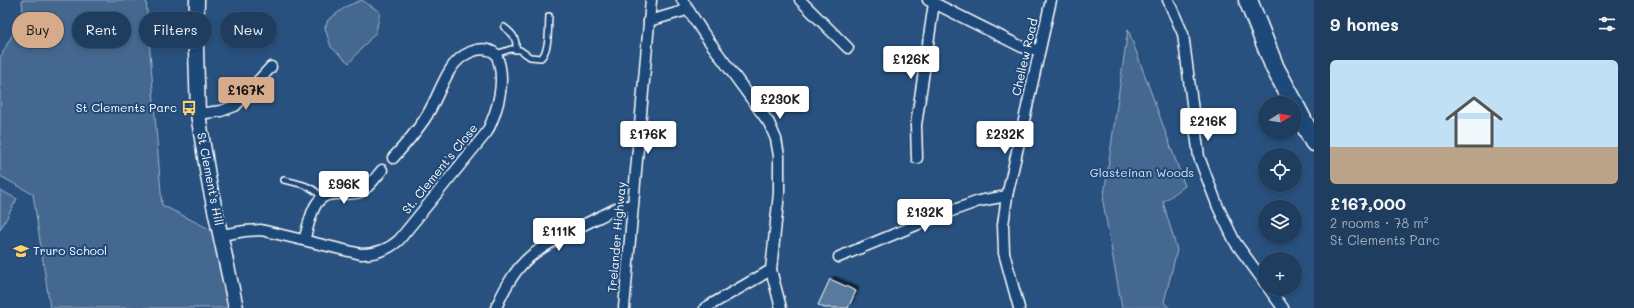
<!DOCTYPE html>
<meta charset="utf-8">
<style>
body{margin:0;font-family:Mali,sans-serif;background:#264465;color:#f1f3f6;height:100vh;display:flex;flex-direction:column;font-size:15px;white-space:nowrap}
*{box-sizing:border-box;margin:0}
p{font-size:13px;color:#a1aebd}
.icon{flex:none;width:22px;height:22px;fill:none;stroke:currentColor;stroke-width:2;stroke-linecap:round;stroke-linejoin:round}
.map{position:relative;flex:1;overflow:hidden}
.side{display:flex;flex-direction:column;background:#1e3d5f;width:320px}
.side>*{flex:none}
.banner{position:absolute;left:12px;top:12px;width:380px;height:36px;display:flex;gap:8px}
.needle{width:26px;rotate:79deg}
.buttons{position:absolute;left:1258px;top:96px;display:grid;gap:8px}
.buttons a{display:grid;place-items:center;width:44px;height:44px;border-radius:50%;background:#1e3d5f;box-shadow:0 2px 6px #0003,0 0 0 1px #3c5674;font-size:20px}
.price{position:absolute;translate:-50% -34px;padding:0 9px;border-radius:4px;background:#fff;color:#222;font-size:13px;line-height:26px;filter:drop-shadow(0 1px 2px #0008)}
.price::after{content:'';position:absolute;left:50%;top:24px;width:12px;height:9px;margin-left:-6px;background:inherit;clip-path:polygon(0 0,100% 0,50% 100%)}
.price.selected{background:#d6ab8b;color:#111}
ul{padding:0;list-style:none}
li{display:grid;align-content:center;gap:8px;height:212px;padding:0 16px}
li+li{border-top:1px solid #3c5674}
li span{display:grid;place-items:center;height:124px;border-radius:6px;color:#555}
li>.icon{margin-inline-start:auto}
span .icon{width:72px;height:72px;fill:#fffc;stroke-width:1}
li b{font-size:17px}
h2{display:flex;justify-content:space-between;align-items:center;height:48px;padding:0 16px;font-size:17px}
.chip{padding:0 14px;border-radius:18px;background:#1e3d5f;box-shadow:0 2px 6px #0003,0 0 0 1px #3c5674;font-size:14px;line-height:36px}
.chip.selected{background:#d6ab8b;color:#111}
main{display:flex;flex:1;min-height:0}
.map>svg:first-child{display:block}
.green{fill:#446890;stroke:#a2b4c8}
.building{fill:#5a7a9d;stroke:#fff;filter:url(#shadow)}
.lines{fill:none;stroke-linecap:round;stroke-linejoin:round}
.lane-casing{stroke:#fff;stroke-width:8}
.street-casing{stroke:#fff;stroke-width:13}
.secondary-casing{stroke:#fff;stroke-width:17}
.highway-casing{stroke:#fff;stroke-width:21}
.lane{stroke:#1f4a7a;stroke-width:5}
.street{stroke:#1f4a7a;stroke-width:10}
.secondary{stroke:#1f4a7a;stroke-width:14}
.highway{stroke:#1f4a7a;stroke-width:18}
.labels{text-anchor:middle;stroke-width:4;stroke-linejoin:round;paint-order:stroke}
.street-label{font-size:12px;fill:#fff;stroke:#1f4a7a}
.poi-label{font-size:12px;fill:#fff;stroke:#1f4a7a;text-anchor:end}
.park-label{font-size:12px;fill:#dae1e9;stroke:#1f4a7a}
</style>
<main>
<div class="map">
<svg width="1314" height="308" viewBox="0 0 1314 308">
<defs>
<filter id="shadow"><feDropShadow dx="3.5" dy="-3.5" stdDeviation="1" flood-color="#0009"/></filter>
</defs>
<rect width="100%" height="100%" fill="#28517f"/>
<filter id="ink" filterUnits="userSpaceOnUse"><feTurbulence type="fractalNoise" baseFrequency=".025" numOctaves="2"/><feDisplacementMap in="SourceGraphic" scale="8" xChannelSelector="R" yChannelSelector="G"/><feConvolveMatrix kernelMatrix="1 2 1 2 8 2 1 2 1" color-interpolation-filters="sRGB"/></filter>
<g filter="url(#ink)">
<g class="green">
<path d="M22,0H146L162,205L221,235L236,308H50L33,194L0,176V58L23,14Z"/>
<path d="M362,0L380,12L376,32L349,63L331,47L325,28L328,20L347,6Z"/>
<path d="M1128,29L1185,186L1163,202L1177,250L1164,302L1169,308H1122L1103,202Z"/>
<path d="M0,190L17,199L0,230Z"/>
</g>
<path class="building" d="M830,279L856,291L848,308H824L818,305Z"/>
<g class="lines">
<defs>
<g id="lane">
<path d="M504,27C513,34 517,38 516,50"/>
<path d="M496,54L511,49L520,50L530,57L541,58C550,49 548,29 549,16"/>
<path d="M284,180C296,183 316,186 321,198"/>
</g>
<g id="street">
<path d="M682,0L704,34L769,123L776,139L779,156V193L771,270L781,308"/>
<path d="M800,0L848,48"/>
<path d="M928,0L1022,47L1039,50"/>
<path d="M1168,0L1183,34L1199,157L1218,207L1235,242L1265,283"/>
<path d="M649,21L687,10"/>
<path d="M198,114L221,111L235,106L271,67"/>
<path d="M917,158L916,125L934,3"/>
<path d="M221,235L245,231L261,230L361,254C376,254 388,250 399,240L487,132C498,110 507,79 496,54C481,42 459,55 450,70C440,86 435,104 424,120C415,133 404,146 393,158"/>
<path d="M304,240C308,229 310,212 317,203C328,188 346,197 360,192C369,188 376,177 382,170"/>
<path d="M839,257L943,214L979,201L1007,196"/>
<path d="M1269,289L1283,308"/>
<path d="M496,308C504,289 515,268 532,255C557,236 593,221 621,206H632"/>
<path d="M624,308L651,0"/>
<path d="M705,308L771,270"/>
<path d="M1019,308L1004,253L1003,225L1007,196L1051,0"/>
</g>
<path id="secondary" d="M197,0L196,50L198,114L209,182L236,308"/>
<g id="highway">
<path d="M1248,0L1275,68L1294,103"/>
<path d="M1295,106L1314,142"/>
</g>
</defs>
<use href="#lane" class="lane-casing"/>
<use href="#street" class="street-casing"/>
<use href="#secondary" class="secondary-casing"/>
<use href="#highway" class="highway-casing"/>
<use href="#lane" class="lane"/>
<use href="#street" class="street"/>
<use href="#secondary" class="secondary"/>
<use href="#highway" class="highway"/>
</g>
</g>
<defs>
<symbol id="bus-bare" viewBox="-9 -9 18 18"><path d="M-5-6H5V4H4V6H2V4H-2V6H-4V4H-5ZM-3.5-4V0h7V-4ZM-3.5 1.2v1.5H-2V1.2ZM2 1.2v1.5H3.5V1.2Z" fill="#ffd166" stroke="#1f4a7a" stroke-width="2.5" paint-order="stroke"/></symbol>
<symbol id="school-bare" viewBox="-9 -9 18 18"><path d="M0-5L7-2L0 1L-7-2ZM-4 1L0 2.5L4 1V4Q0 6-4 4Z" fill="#ffd166" stroke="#1f4a7a" stroke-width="2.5" paint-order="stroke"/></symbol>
</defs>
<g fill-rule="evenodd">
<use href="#bus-bare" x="178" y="97" width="22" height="22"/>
<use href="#school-bare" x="10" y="240" width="22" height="22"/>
</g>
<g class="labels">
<g class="street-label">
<text transform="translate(1025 57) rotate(-77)" y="4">Chellew Road</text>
<text transform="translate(440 169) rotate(-51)" y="4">St. Clement's Close</text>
<text transform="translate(210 179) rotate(79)" y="4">St Clement's Hill</text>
<text transform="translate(617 237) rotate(-85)" y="4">Trelander Highway</text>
</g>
<g class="poi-label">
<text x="177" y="112">St Clements Parc</text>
<text x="33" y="255" text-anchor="start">Truro School</text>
</g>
<g class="park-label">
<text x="1142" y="177">Glasteinan Woods</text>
</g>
</g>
</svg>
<div class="buttons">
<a><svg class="needle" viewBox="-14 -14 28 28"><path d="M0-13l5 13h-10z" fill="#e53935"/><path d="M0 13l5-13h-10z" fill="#a1aebd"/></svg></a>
<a><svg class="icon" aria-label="locate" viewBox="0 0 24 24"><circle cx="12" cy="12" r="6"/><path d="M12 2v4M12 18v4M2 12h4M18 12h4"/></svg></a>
<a><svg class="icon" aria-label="layers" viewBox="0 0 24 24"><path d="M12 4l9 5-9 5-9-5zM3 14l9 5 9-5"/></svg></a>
<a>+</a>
</div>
<b class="price" style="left:911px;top:80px">£126K</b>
<b class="price selected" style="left:246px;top:111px">£167K</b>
<b class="price" style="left:780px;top:120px">£230K</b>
<b class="price" style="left:1208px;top:142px">£216K</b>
<b class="price" style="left:648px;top:155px">£176K</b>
<b class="price" style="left:1005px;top:155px">£232K</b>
<b class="price" style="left:344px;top:205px">£96K</b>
<b class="price" style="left:925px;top:233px">£132K</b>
<b class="price" style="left:559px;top:252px">£111K</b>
<div class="banner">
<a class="chip selected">Buy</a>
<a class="chip">Rent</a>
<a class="chip">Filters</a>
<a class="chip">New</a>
</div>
</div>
<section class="side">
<h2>9 homes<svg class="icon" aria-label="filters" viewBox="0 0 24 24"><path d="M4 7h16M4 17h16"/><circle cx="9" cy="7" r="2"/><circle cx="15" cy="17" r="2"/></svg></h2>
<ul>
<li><span style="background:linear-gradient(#bfe0f5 70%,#b9a48a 0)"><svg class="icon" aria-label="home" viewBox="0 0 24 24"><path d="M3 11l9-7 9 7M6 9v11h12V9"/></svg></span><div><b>£167,000</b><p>2 rooms · 78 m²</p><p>St Clements Parc</p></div></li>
</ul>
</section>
</main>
